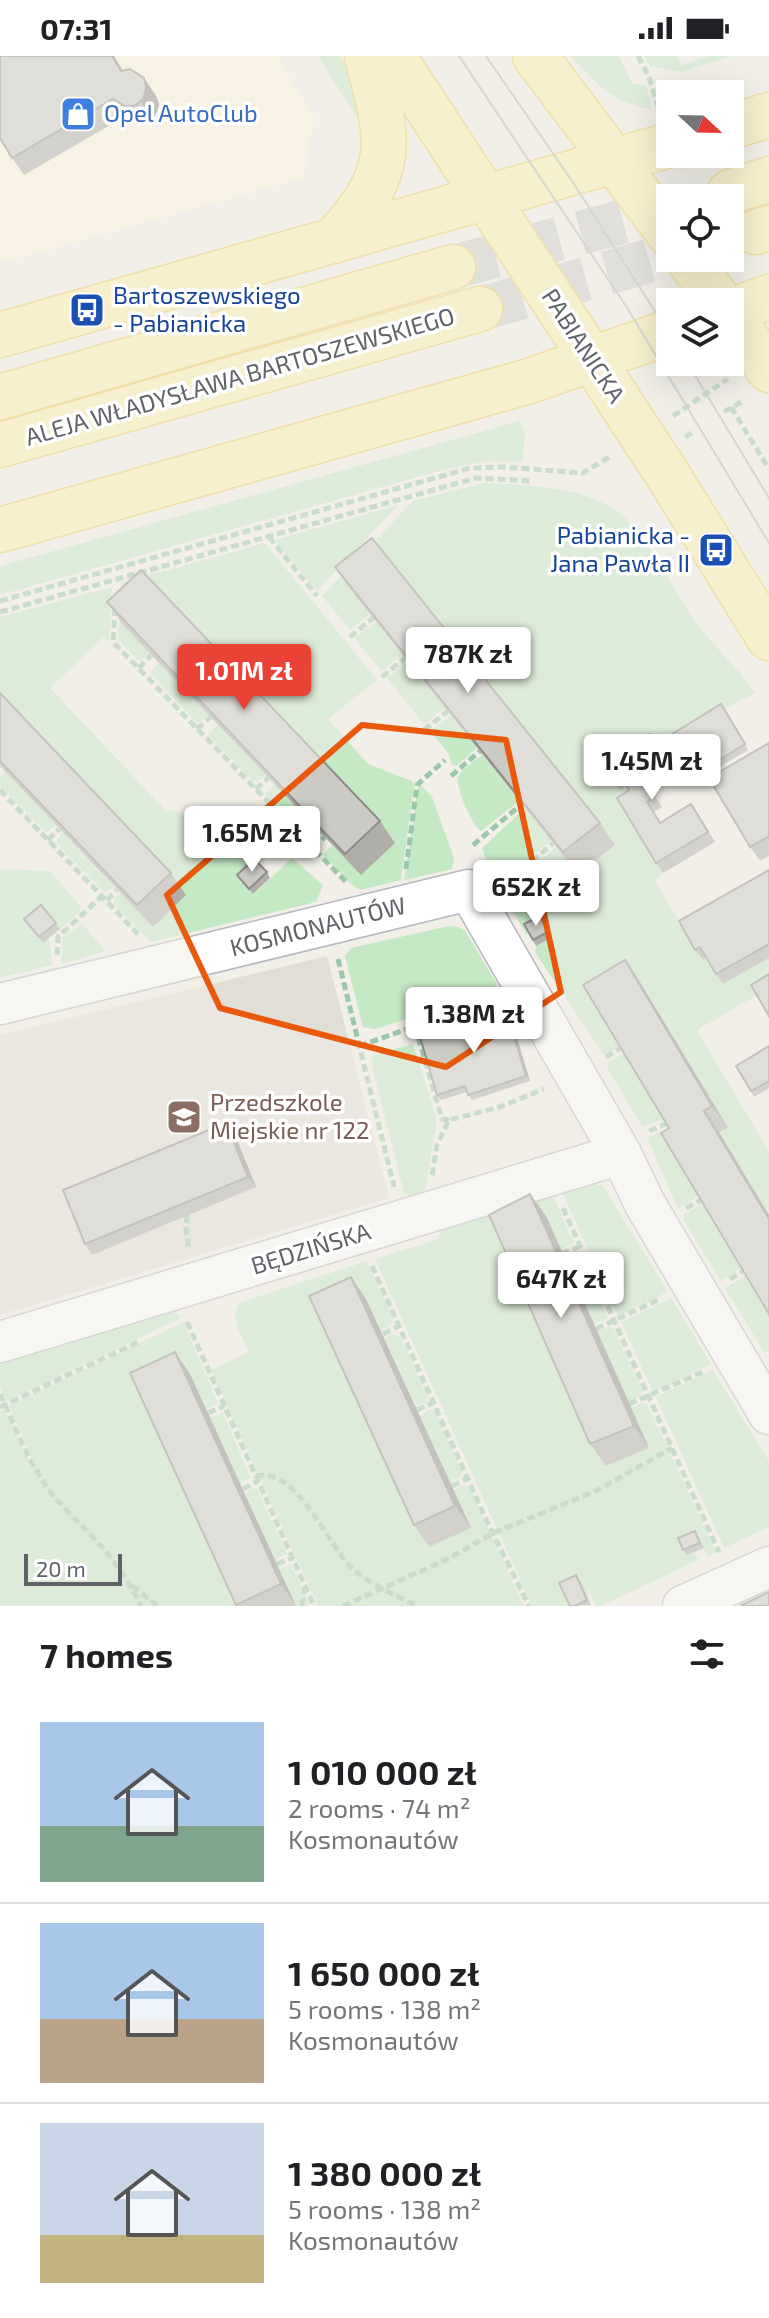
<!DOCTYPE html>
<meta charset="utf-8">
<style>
body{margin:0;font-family:"Exo 2",sans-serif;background:#f6f6f6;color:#202124;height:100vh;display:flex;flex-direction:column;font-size:30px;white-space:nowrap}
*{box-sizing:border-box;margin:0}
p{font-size:26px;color:#757577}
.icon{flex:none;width:44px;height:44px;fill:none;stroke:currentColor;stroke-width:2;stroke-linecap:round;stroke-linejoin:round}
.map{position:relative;height:1550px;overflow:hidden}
.details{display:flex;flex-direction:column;background:#fff;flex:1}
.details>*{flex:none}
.needle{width:52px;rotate:112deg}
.controls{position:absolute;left:656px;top:24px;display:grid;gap:16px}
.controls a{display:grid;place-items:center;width:88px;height:88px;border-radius:0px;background:#fff;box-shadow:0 8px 32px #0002;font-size:40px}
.scale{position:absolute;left:24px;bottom:20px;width:98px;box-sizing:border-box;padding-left:8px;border:4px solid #5f6368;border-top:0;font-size:22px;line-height:28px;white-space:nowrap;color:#5f6368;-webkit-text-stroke:6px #fff;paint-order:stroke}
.price{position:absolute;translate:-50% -68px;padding:0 18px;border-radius:8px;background:#fff;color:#222;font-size:26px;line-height:52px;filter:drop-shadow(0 2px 4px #0008)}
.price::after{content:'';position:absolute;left:50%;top:48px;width:24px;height:18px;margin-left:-12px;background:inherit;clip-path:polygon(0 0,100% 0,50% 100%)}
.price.current{background:#ea4335;color:#fff}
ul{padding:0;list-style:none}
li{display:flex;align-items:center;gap:24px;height:200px;padding:0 40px}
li+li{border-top:2px solid #e0e0e0}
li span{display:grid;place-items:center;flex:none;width:224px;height:160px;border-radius:0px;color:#555}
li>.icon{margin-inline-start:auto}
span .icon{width:96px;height:96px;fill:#fffc;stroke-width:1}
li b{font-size:34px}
h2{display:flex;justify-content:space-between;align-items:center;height:96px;padding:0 40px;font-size:34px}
.status{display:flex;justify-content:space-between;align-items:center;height:56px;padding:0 40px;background:#fff;direction:ltr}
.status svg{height:22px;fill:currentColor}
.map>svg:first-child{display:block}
.commercial{fill:#fef7e0}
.education{fill:#e1ded6}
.green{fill:#c5e8c5}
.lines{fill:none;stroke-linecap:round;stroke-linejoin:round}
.primary-tunnel{stroke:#ccccc8;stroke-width:44;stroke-dasharray:44 22;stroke-linecap:butt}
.street-casing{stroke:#b5b8bc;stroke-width:43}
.primary-casing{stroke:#f2c960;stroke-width:47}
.path{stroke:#9cc7a9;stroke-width:5;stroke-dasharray:8 4;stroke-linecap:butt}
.street{stroke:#fff;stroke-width:40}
.primary{stroke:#fff2af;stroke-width:44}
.tram{stroke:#b6b7b8;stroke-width:2}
.wall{fill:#afaea9}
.shaded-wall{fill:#8f8d8a}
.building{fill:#cccac5;stroke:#8f8d8a;stroke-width:2}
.marked{fill:none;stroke:#e8590c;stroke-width:6;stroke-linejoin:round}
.labels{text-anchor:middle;stroke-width:7;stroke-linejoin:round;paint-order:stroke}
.shop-label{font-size:24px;fill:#366cbe;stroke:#fff;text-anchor:start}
.transit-label{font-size:24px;fill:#164399;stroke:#fff;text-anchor:start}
.street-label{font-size:24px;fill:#5f6368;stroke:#fff}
.education-label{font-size:24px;fill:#785e54;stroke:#fff;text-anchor:start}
</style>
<div class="status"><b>07:31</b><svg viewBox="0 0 49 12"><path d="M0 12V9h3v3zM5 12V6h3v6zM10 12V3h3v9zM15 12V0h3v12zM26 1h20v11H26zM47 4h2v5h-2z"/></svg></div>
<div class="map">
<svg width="769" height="1550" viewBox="0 0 769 1550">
<rect width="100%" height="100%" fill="#f1efe8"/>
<path class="commercial" d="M0,0H277L314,62L303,122L0,207Z"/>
<path class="education" d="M327,900L389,1142L0,1259V979Z"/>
<g class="green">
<path d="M318,0H340L363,39L370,89L361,87L360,66Z"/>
<path d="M571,0H619L632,27L647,30L651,53C612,47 597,28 571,0Z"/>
<path d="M644,0H677L682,9L708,0H731L682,16L650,10Z"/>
<path d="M520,365L525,378L522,406L486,405L435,416L0,539V510Z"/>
<path d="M483,427C531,429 598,430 632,469C656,496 672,532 692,561C711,588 736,609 755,637L724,653L620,734L627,730L636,745L624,752L663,817L655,825L702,903L707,901L723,928L769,902V932L697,974L769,1096V1159L719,1077L727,1071L641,926L621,989L604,999L535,896L536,890L552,881L530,876L526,878L504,840V837L556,791L578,818L615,788L351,533L370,558L350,574L322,540L413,445Z"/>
<path d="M398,449L317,535L275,484Z"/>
<path d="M265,487L377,624L328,663L368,708L412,725L414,729L401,824L360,834L352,829L323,799L332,789L149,596L142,604H137L118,584L121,527Z"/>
<path d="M112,531L109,586L104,581L50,632L167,756C177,753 183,756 188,766L185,775L202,792C217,779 239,755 262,770C268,775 274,783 279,789L258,808L254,838L292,802L323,829L316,846L151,886L114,848L115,841L120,837L0,643V561Z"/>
<path d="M376,566L402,598L382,615L354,582Z"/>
<path d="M408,605L445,652L424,668L387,622Z"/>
<path d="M159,607L208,658L200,666H196L150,617Z"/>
<path d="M451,659L477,692L456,710L452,709L449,698L430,675Z"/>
<path d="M218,669L265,719L257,726H253L208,678Z"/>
<path d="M482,699L519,745L481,775C472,769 456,733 458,722C461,713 475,705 482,699Z"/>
<path d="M5,716L56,770L46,776L0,730V721Z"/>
<path d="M419,727L432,741L454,802L452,813L404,824Z"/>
<path d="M275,729L322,778L315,786H311L265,738Z"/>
<path d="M525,752L551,784L500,827L494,825L482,792Z"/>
<path d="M62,776L114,831L105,837L56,787Z"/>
<path d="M0,813L50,815L81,851L79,857L60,873L45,855C46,874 51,890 52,909L0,922Z"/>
<path d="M82,868L106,895L61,908L63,881Z"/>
<path d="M449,870L458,871L465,875L497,928L493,936L375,973L363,971L345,900L351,892Z"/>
<path d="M413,988L437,1064L425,1134L411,1140L404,1137L371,1006L373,999Z"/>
<path d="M626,996L666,1063L643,1071L607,1012L608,1007Z"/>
<path d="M672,1073L700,1139L678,1153L647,1081Z"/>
<path d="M593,1128L603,1130L668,1236L618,1260L562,1136Z"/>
<path d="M553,1139L574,1187L560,1193L606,1410L649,1392L631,1352L642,1347L647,1348L716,1496L707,1501L699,1481L687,1499L694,1497L698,1504L601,1550H596L590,1536L571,1550H532L375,1203L436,1184L445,1170Z"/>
<path d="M704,1146L743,1211L721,1225L683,1163L684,1158Z"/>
<path d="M576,1195L608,1262L594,1268L563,1201Z"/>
<path d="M367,1205L393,1264L390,1270L381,1274L366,1243L470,1472L454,1434L462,1429L469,1430L524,1550H318L211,1314L249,1296C242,1280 229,1263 239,1247Z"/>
<path d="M748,1219L769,1253V1295L764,1296L725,1232Z"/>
<path d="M671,1242L711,1308L653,1336L621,1266Z"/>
<path d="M173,1253L181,1262L7,1345L0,1332V1301Z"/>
<path d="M183,1266L218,1347L206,1353L190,1318L242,1550H0V1355L4,1353L29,1405L32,1402L9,1350Z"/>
<path d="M609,1270L614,1273L642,1334L641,1340L628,1346L597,1276Z"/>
<path d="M393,1278L400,1280L428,1341L425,1347L416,1350L385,1283Z"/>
<path d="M713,1314L769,1405V1471L724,1492L656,1341Z"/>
<path d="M428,1354L435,1355L462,1416L459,1422L450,1426L420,1360Z"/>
<path d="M223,1357L251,1422L240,1428L210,1362Z"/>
<path d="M256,1431L287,1498L275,1504L245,1437Z"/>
<path d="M291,1508L310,1550H296L279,1513Z"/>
</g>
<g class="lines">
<g class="primary-tunnel">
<path d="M453,211L670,153"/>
<path d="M480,253L670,199"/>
</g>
<defs>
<g id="street">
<path d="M0,948L469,834L621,1098L645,1148L769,1358"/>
<path d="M0,1286L621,1098"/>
<path d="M683,1550L769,1511"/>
</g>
<g id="primary">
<path d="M393,0L664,413L769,582"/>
<path d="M535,0L670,179"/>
<path d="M730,71L769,59"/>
<path d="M730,136L769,123"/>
<path d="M756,176L769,172"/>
<path d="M333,185C398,114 390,88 367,0"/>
<path d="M687,202L720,246"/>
<path d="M730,255L769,241"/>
<path d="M730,259L769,314"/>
<path d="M0,279L670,89"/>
<path d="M0,341L453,211"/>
<path d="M0,389L480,253"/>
<path d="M0,474L526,326L670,276"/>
</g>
</defs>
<use href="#street" class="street-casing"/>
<use href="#primary" class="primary-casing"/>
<g class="path">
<path d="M638,0L649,21L659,55"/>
<path d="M731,351L769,413"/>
<path d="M724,356L741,346"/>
<path d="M673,360L728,323"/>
<path d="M685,381L695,375"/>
<path d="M269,481L317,540"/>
<path d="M0,545L470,412L504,411L583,417L611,400"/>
<path d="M115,552L113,586L347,827"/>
<path d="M0,556L476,422L531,425"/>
<path d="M350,581L373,562"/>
<path d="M139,612L151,599"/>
<path d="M382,621L405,602"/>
<path d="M197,673L210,661"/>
<path d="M424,674L448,655"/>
<path d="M451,720L480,695"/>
<path d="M256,733L268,722"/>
<path d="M0,734L138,878"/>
<path d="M48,784L59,773"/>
<path d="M473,789L522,748"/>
<path d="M313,792L325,781"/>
<path d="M406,813L417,729L445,704"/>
<path d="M505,829L553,787"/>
<path d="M107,844L117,834"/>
<path d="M57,899L58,881L102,840"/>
<path d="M338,903L394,1131"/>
<path d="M415,970L442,1063L449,1064"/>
<path d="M359,990L490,944"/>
<path d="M606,1001L623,991"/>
<path d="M649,1075L668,1067"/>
<path d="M432,1119L437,1089L449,1064L500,1051L544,1033"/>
<path d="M563,1152L719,1496"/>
<path d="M686,1152L703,1143"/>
<path d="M187,1159L186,1174L189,1193"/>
<path d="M562,1198L580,1190"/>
<path d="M372,1210L484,1459L529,1550"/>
<path d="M730,1223L745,1214"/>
<path d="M187,1266L314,1550"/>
<path d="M596,1273L660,1243"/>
<path d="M383,1278L399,1270"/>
<path d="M0,1338C16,1372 29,1408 52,1438C62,1451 75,1462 86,1474C108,1496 128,1522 141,1550"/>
<path d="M629,1348L705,1315"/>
<path d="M0,1351L140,1285"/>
<path d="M417,1354L434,1346"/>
<path d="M208,1357L224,1350"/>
<path d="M256,1420C297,1410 327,1489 353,1513C370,1529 397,1539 417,1550"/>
<path d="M452,1430L468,1422"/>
<path d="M243,1433L258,1425"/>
<path d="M277,1508L293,1502"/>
<path d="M132,1530L158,1550"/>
<path d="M302,1550L305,1531"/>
<path d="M343,1550L448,1503L493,1477L596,1435L672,1392"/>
</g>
<use href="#street" class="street"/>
<use href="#primary" class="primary"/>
<g class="tram">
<path d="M459,0L626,250L769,487"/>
<path d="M486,0L574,128L670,279"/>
<path d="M687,306L769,442"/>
</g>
</g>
<g class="wall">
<path d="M0,0H114L123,15L144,22L156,40L159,48L157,56L153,63L146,67L138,68L126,60L24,119L12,102Z"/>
<path d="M335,511L600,767L615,789L578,818L350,533Z"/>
<path d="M107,546L380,765L395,787L361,819L122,568Z"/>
<path d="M0,637L171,817L186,839L153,871L0,710Z"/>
<path d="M724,653L748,694L696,725L689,714L677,722L675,719L650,733L662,751L654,756L661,767L698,758L715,786L663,817L656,807L629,734L626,730L620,734L613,724L650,678L656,687Z"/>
<path d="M769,687V800L760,805L750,791Z"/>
<path d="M769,814V902L723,928L706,902L703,904L695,894Z"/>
<path d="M267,816L270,822L253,838L237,819Z"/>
<path d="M540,860L552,881L536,890L533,884Z"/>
<path d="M24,863L56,867L60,873L43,887Z"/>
<path d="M625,904L640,926L728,1072L719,1076L669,1072Z"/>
<path d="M506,954L510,959L530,1025L472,1044L467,1036L441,1044L437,1039Z"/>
<path d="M769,990V1032L754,1041L751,1035Z"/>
<path d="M226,1067L234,1077L256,1131L92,1199L85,1188Z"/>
<path d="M530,1138L546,1160L649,1392L606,1410L590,1388Z"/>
<path d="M366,1243L471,1472L429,1491L414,1469Z"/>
<path d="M175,1296L190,1318L296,1550H236L130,1317Z"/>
<path d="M695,1475L704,1492L687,1499L683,1494Z"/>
<path d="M580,1524L591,1549L570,1550Z"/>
</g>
<g class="shaded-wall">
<path d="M112,0H114L133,32L121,15Z"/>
<path d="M144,22L156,40L159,48L157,56L153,63L141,45Z"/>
<path d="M625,904L640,926L728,1072L712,1050Z"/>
<path d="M506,954L510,959L530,1025L526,1020Z"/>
<path d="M704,1055L719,1076L769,1159V1163Z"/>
<path d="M226,1067L234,1077L256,1131L248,1121Z"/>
<path d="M530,1138L546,1160L649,1392L634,1370Z"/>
<path d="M351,1221L366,1243L471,1472L455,1450Z"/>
<path d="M175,1296L190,1318L296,1550L281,1528Z"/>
</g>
<g class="building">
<path d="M0,0H112L121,15L130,13L144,22L146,30L145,38L141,45L134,50H125L113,43L12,102L0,82Z"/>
<path d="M372,482L600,767L563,796L335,511Z"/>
<path d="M141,514L380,765L345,798L107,546Z"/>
<path d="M0,637L171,817L137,849L0,705Z"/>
<path d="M721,648L745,688L693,720L686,709L673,716L656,688Z"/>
<path d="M650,678L668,709L643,723L654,741L647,746L660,767L691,748L708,776L656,807L617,742L629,734L620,720L613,724L604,708Z"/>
<path d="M769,687V780L750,791L709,722Z"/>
<path d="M254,803L267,816L249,833L237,819Z"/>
<path d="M769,814V888L716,918L700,891L695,894L679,865Z"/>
<path d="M41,849L56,867L39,881L24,863Z"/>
<path d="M540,860L548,876L533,884L524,868Z"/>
<path d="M625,904L712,1050L704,1055L769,1163V1258L661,1077L669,1072L583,929Z"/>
<path d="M769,918V960L751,929Z"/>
<path d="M506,954L526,1020L468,1039L465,1030L437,1039L420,981Z"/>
<path d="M769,990V1025L751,1035L736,1010Z"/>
<path d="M226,1067L248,1121L85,1188L63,1134Z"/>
<path d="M530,1138L634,1370L590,1388L489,1159Z"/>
<path d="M351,1221L455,1450L414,1469L309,1240Z"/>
<path d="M175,1296L281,1528L236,1549L130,1317Z"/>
<path d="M695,1475L700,1487L683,1494L678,1482Z"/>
<path d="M576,1519L587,1544L575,1550H570L559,1527Z"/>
<path d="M769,1536V1550H740Z"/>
</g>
<path d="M0 0H769V1550H0ZM362,669L506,684L561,936L446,1011L220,952L167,839Z" fill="#f1efe8" fill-opacity=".55" fill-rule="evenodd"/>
<path class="marked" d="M362,669L506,684L561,936L446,1011L220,952L167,839Z"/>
<defs>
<symbol id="shop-square" viewBox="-11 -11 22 22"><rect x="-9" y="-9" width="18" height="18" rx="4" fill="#3f7fe0" stroke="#fff"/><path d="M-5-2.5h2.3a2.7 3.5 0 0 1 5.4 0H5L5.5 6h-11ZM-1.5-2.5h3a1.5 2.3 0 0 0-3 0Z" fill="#fff"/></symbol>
<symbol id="bus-square" viewBox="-11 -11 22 22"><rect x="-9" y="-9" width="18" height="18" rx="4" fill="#1a4fb4" stroke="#fff"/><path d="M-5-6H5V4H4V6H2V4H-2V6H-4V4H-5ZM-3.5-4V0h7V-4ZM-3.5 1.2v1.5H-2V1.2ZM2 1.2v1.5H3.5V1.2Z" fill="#fff"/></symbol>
<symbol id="school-square" viewBox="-11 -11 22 22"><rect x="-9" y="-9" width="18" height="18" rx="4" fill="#8d6e63" stroke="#fff"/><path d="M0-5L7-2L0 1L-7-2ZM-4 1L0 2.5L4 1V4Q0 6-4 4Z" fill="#fff"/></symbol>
</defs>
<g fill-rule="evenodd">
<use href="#shop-square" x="58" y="38" width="40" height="40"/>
<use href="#bus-square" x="67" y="234" width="40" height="40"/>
<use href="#bus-square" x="696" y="474" width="40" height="40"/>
<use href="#school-square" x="164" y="1041" width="40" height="40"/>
</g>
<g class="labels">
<g class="shop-label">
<text x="104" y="66">Opel AutoClub</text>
</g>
<g class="transit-label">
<text x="113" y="248">Bartoszewskiego<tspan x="113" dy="28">- Pabianicka</tspan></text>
<text x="690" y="488" text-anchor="end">Pabianicka -<tspan x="690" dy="28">Jana Pawła II</tspan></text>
</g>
<g class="street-label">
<text transform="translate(583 290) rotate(57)" y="8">PABIANICKA</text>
<text transform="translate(240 321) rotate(-16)" y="8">ALEJA WŁADYSŁAWA BARTOSZEWSKIEGO</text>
<text transform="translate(318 871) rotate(-14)" y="8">KOSMONAUTÓW</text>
<text transform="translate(311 1193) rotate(-17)" y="8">BĘDZIŃSKA</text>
</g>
<g class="education-label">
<text x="210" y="1055">Przedszkole<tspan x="210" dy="28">Miejskie nr 122</tspan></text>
</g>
</g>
</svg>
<div class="controls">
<a><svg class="needle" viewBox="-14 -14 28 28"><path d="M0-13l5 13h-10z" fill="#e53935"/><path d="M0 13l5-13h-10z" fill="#757577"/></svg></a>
<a><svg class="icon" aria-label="locate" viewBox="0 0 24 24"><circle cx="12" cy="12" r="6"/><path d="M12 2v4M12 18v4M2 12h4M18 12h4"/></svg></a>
<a><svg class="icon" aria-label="layers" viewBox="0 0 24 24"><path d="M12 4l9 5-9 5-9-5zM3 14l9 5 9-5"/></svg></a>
</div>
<div class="scale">20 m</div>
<b class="price" style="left:468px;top:639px">787K zł</b>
<b class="price current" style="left:244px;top:656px">1.01M zł</b>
<b class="price" style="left:652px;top:746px">1.45M zł</b>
<b class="price" style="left:252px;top:818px">1.65M zł</b>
<b class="price" style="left:536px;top:872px">652K zł</b>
<b class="price" style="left:474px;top:999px">1.38M zł</b>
<b class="price" style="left:561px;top:1264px">647K zł</b>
</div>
<section class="details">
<h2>7 homes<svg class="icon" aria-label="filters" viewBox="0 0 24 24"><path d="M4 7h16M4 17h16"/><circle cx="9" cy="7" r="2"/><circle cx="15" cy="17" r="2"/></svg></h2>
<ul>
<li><span style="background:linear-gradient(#a9c7e8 65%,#7fa58c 0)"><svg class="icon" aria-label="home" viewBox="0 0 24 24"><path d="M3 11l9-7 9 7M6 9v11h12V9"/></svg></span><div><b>1 010 000 zł</b><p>2 rooms · 74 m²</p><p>Kosmonautów</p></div></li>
<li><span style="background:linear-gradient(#a9c7e8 60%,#b9a48a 0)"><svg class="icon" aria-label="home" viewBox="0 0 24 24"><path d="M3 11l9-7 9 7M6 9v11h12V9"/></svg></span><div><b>1 650 000 zł</b><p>5 rooms · 138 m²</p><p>Kosmonautów</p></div></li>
<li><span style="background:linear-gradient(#c9d6e8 70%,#c2b280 0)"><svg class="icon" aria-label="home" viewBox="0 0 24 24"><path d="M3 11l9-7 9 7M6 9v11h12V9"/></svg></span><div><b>1 380 000 zł</b><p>5 rooms · 138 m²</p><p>Kosmonautów</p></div></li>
</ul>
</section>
